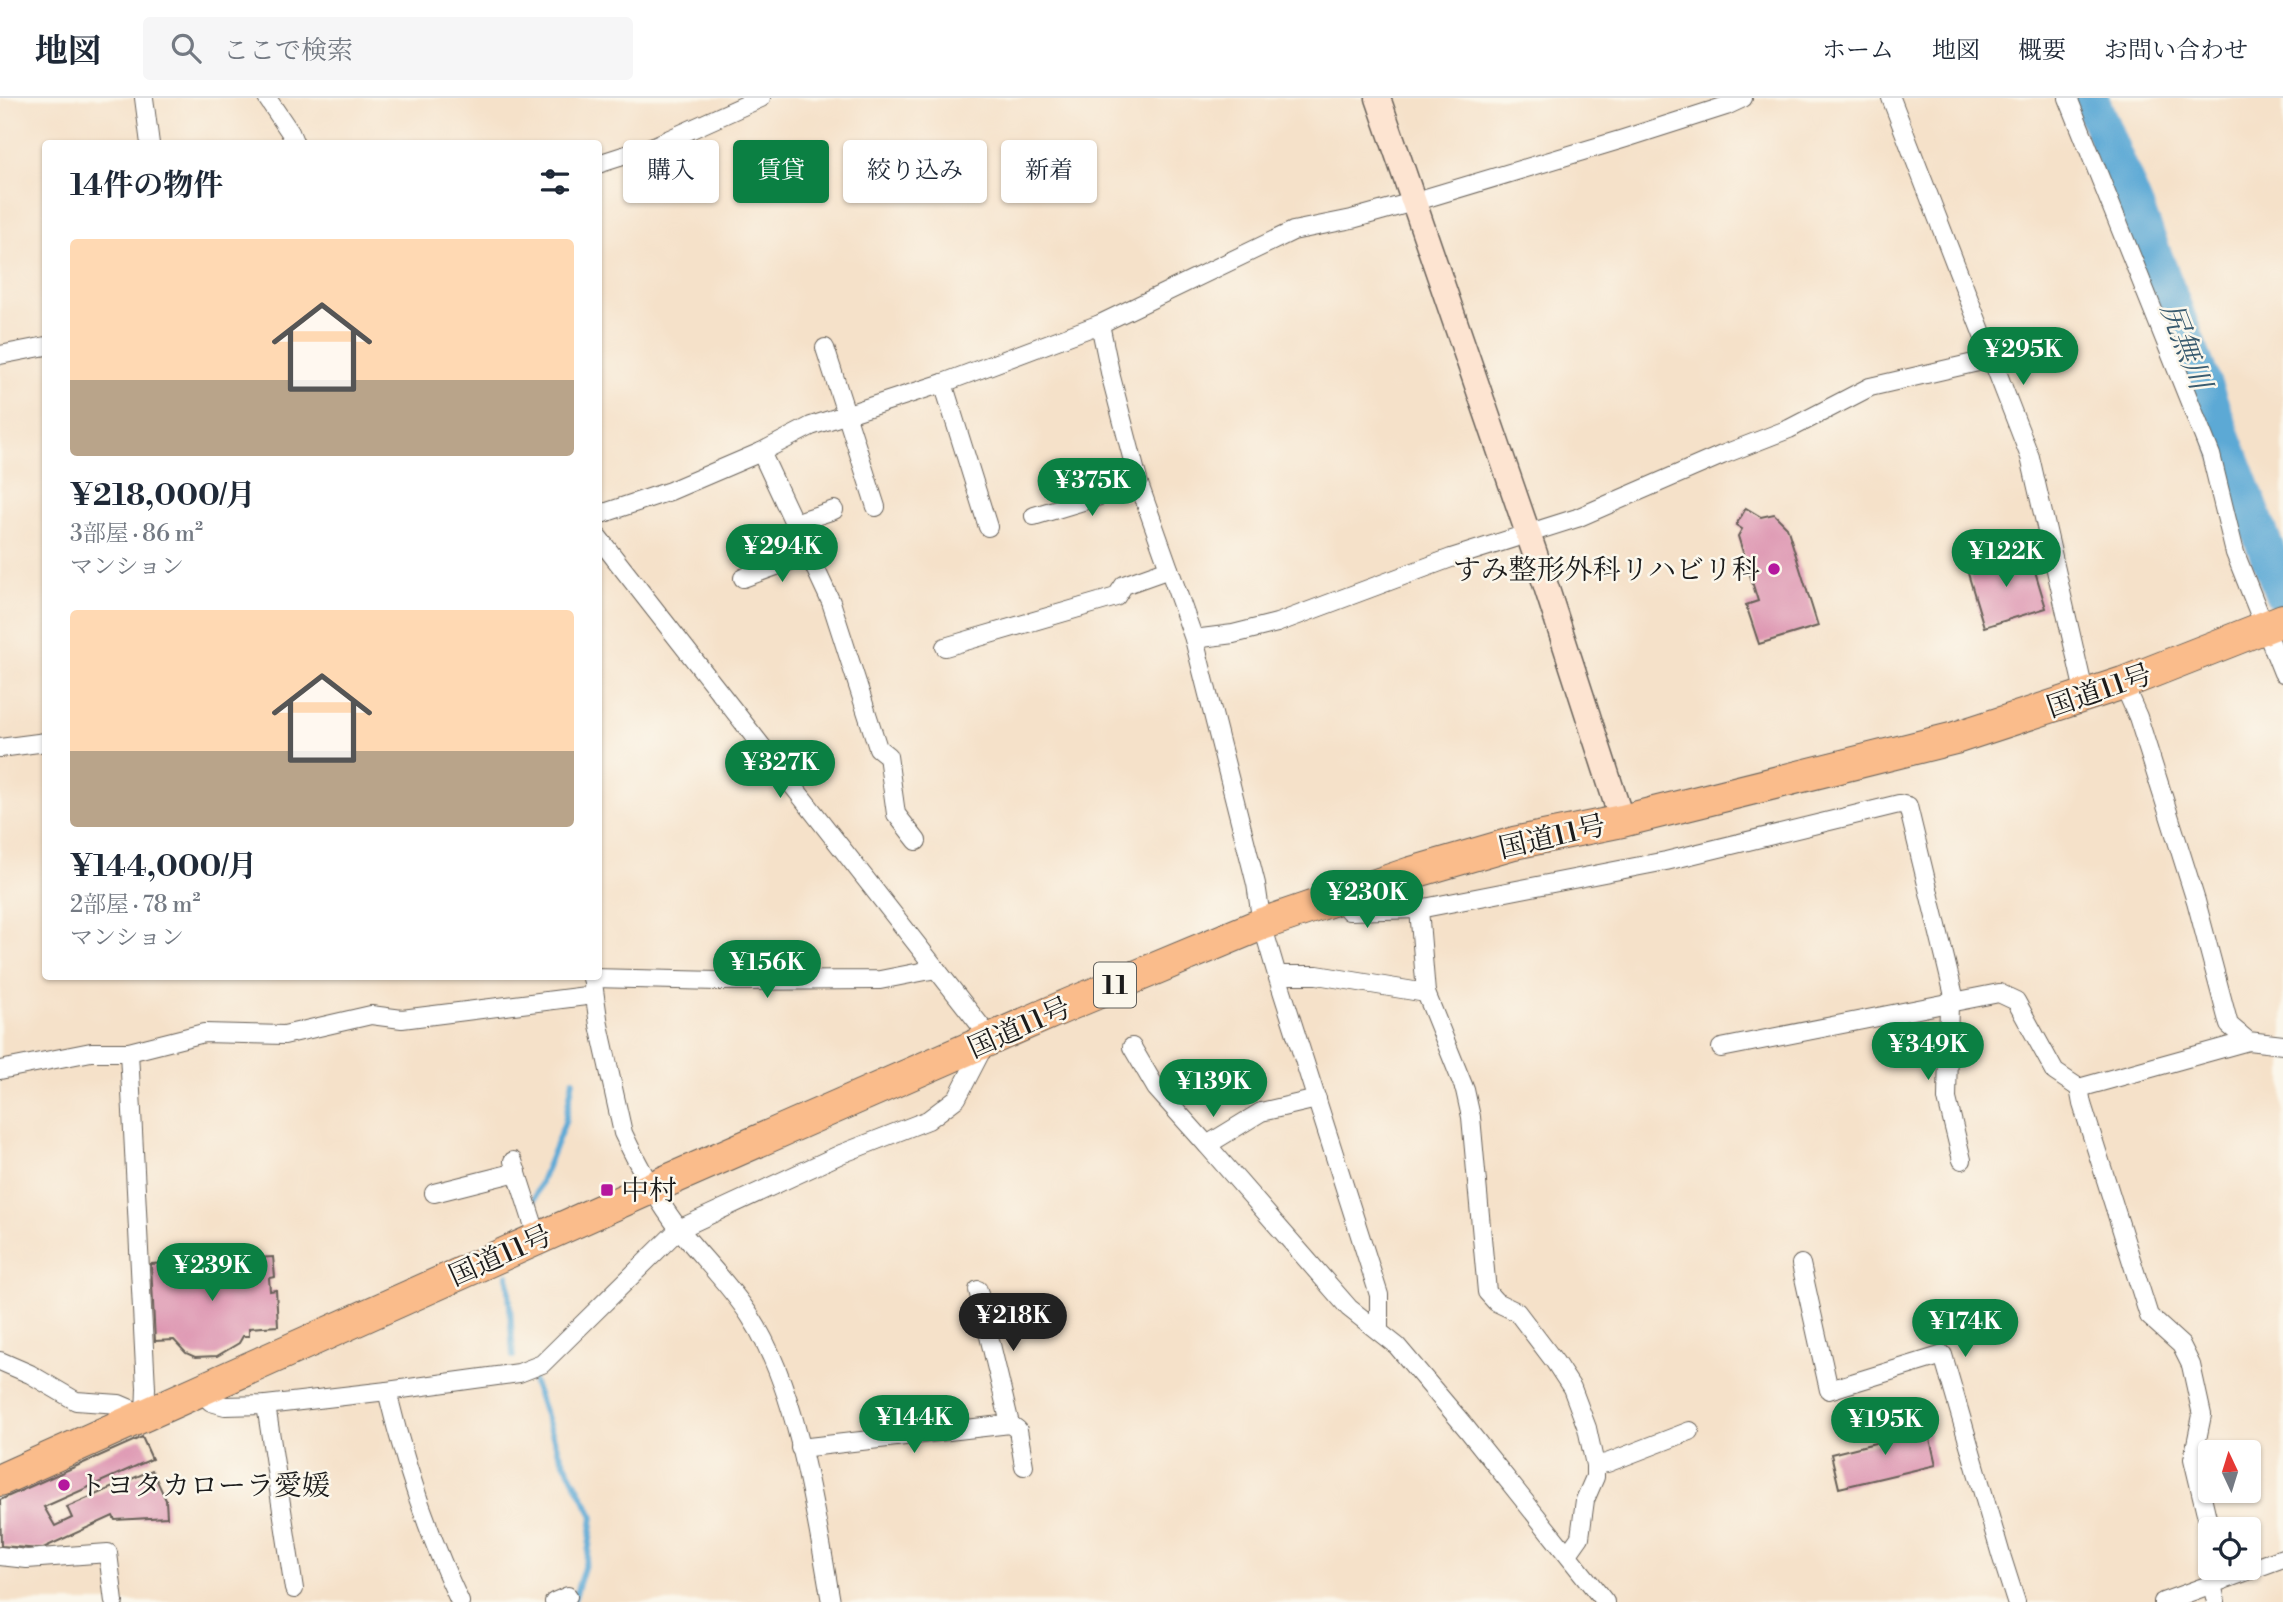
<!DOCTYPE html>
<html lang="ja">
<meta charset="utf-8">
<style>
body{margin:0;font-family:"Libre Bodoni","Noto Serif JP",serif;background:#f6f6f7;color:#1f2937;height:100vh;display:flex;flex-direction:column;font-size:26px;white-space:nowrap}
*{box-sizing:border-box;margin:0}
p{font-size:23px;color:#747a83}
.icon{flex:none;width:38px;height:38px;fill:none;stroke:currentColor;stroke-width:2;stroke-linecap:round;stroke-linejoin:round}
.map{position:relative;flex:1;overflow:hidden}
.sheet{position:absolute;left:42px;top:42px;width:560px;height:840px;display:flex;flex-direction:column;background:#fff;border-radius:7px;box-shadow:0 2px 5px #0004}
.sheet>*{flex:none}
.top-card{position:absolute;left:623px;top:42px;width:665px;height:63px;display:flex;gap:14px}
.needle{width:46px;rotate:356deg}
.controls{position:absolute;left:2198px;top:1342px;display:grid;gap:14px}
.controls a{display:grid;place-items:center;width:63px;height:63px;border-radius:7px;background:#fff;box-shadow:0 2px 5px #0004;font-size:35px}
.price{position:absolute;translate:-50% -60px;padding:0 16px;border-radius:24px;background:#0b8043;color:#fff;font-size:23px;line-height:46px;filter:drop-shadow(0 2px 4px #0008)}
.price::after{content:'';position:absolute;left:50%;top:42px;width:21px;height:16px;margin-left:-10px;background:inherit;clip-path:polygon(0 0,100% 0,50% 100%)}
.price.selected{background:#222;color:#fff}
ul{padding:0;list-style:none}
li{display:grid;align-content:center;gap:14px;height:371px;padding:0 28px}
li span{display:grid;place-items:center;height:217px;border-radius:7px;color:#555}
li>.icon{margin-inline-start:auto}
span .icon{width:126px;height:126px;fill:#fffc;stroke-width:1}
li b{font-size:30px}
h2{display:flex;justify-content:space-between;align-items:center;height:84px;padding:0 28px;font-size:30px}
.chip{padding:0 24px;border-radius:7px;background:#fff;box-shadow:0 2px 5px #0004;font-size:24px;line-height:63px}
.chip.selected{background:#0b8043;color:#fff}
header{display:flex;align-items:center;gap:42px;box-sizing:border-box;height:98px;padding:0 35px;background:#fff;border-bottom:2px solid #e0e1e3}
header strong{font-size:33px}
nav{display:flex;gap:38px;margin-inline-start:auto;font-size:24px}
.search{width:490px;height:63px;background:#f6f6f7;display:flex;align-items:center;gap:18px;box-sizing:border-box;padding:0 24px;border-radius:7px;color:#747a83;font-size:26px}
.map>svg:first-child{display:block}
.lines{fill:none;stroke-linecap:round;stroke-linejoin:round}
.stream{stroke:#5ca9d5;stroke-width:6}
.river{stroke:#5ca9d5;stroke-width:37}
.building{fill:#db8fad}
.street-casing{stroke:#686159;stroke-width:20}
.secondary-casing{stroke:#686159;stroke-width:27}
.highway-casing{stroke:#686159;stroke-width:34}
.street{stroke:#fff;stroke-width:18}
.secondary{stroke:#fde4d1;stroke-width:24}
.highway{stroke:#fabc8b;stroke-width:32}
.poi-dot{fill:#b5179e;stroke:#fbf7ec;stroke-width:2.5}
.labels{text-anchor:middle;stroke-width:5;stroke-linejoin:round;paint-order:stroke}
.shield{fill:#fbf7ec;stroke:#5f5e5a;stroke-width:2}
.shield-label{font-size:26px;font-weight:bold;fill:#1c1c1c}
.poi-label{font-size:28px;fill:#1c1c1c;stroke:#fbf7ec;text-anchor:start}
.street-label{font-size:28px;fill:#1c1c1c;stroke:#fbf7ec}
.water-label{font-size:30px;font-style:italic;fill:#395b6f;stroke:#fbf7ec}
</style>
<header>
<strong>地図</strong>
<div class="search"><svg class="icon" aria-label="search" viewBox="0 0 24 24"><circle cx="10" cy="10" r="6"/><path d="M15 15l6 6"/></svg>ここで検索</div>
<nav><a>ホーム</a><a>地図</a><a>概要</a><a>お問い合わせ</a></nav>
</header>
<div class="map">
<svg width="2283" height="1504" viewBox="0 0 2283 1504">
<rect width="100%" height="100%" fill="#fbf7ec"/>
<filter id="ink" filterUnits="userSpaceOnUse"><feTurbulence type="fractalNoise" baseFrequency=".0143" numOctaves="2"/><feDisplacementMap in="SourceGraphic" scale="14" xChannelSelector="R" yChannelSelector="G"/><feConvolveMatrix kernelMatrix="1 2 1 2 8 2 1 2 1" color-interpolation-filters="sRGB"/></filter>
<filter id="wash" filterUnits="userSpaceOnUse"><feTurbulence type="fractalNoise" baseFrequency=".00686" numOctaves="4" result="noise"/><feDisplacementMap in="SourceGraphic" scale="28" xChannelSelector="R" yChannelSelector="G"/><feGaussianBlur stdDeviation="1.57" result="paint"/><feColorMatrix in="noise" values="0 0 0 0 0 0 0 0 0 0 0 0 0 0 0 0 0 1.4 0 .05"/><feComposite in="paint" operator="in"/></filter>
<g filter="url(#wash)">
<rect width="100%" height="100%" fill="#f5e1c9"/>
<g class="lines">
<g class="stream">
<path d="M532,1106L565,1024L573,982"/>
<path d="M508,1177L513,1258"/>
<path d="M531,1277L558,1352L593,1418L588,1456L574,1502"/>
</g>
<path class="river" d="M2090,0L2136,111L2283,496"/>
</g>
<g id="blocks">
<g class="building">
<path d="M1746,410L1761,419L1774,416L1787,429L1818,528L1759,546L1746,507L1758,503L1738,438L1742,431L1736,427Z"/>
<path d="M2029,453L2046,510L1984,529L1967,472Z"/>
<path d="M273,1159L275,1179L269,1180L270,1193L276,1192L278,1228L249,1230V1238H243L239,1245L217,1258L195,1259L186,1255L174,1242L155,1243L151,1166Z"/>
<path d="M1907,1325L1909,1336L1928,1332L1936,1367L1839,1390L1831,1356L1887,1342L1884,1331Z"/>
<path d="M142,1339L152,1361L44,1409L55,1428L72,1420L67,1409L152,1372L166,1402L167,1419L115,1422L113,1418L41,1451L1,1448L0,1402Z"/>
</g>
</g>
</g>
<g filter="url(#ink)">
<use href="#blocks" fill-opacity="0" stroke="#686159" stroke-width="2"/>
<g class="lines">
<defs>
<g id="street">
<path d="M144,0L150,46"/>
<path d="M267,0L290,34L295,46"/>
<path d="M1891,0L2030,359L2085,598"/>
<path d="M2068,0L2211,357L2235,455L2283,575"/>
<path d="M598,66L654,48L761,0"/>
<path d="M1100,226L1111,279L1139,386L1194,541L1256,786L1262,826L1277,877L1379,1197V1233"/>
<path d="M825,250L876,409"/>
<path d="M0,257L46,248"/>
<path d="M943,285L988,429"/>
<path d="M761,354L831,504L878,650L888,658L896,716L917,743"/>
<path d="M598,417L670,393L761,354L811,328L943,285L1100,226L1293,133L1352,121L1413,104L1623,41L1726,8L1743,0"/>
<path d="M1034,418L1139,386"/>
<path d="M794,425L834,412"/>
<path d="M598,439L991,941"/>
<path d="M743,480L809,456"/>
<path d="M1194,541L1233,536L1277,525L1451,460L1577,420L1722,357L1789,331L1870,289L1991,261"/>
<path d="M945,549L1116,499L1124,487L1169,471"/>
<path d="M2123,585L2138,619L2196,803L2229,927L2248,943L2283,947"/>
<path d="M0,650L46,644"/>
<path d="M1339,800L1349,813L1419,811"/>
<path d="M1277,877H1317L1426,895L1419,811L1666,763L1899,706L1908,708L1955,902"/>
<path d="M592,878L599,927L623,1035C639,1069 657,1103 680,1132C703,1161 730,1187 750,1218C798,1291 816,1418 831,1504"/>
<path d="M592,880L719,883L880,882L936,871"/>
<path d="M1426,895L1465,992L1471,1019L1487,1194L1496,1204L1517,1214L1555,1264L1572,1290L1587,1330L1595,1367V1379L1585,1402L1580,1439L1568,1456"/>
<path d="M1949,903L1947,1001L1962,1062"/>
<path d="M1132,949L1156,990L1207,1047L1261,1014L1317,1001"/>
<path d="M1721,950L1999,895L2016,903L2055,974L2079,990L2248,943"/>
<path d="M0,972L91,954H129L204,935L284,937L371,917L402,921L594,897"/>
<path d="M2079,990L2082,1006L2149,1218L2181,1247L2191,1267L2202,1317L2193,1361L2210,1432"/>
<path d="M1207,1047L1349,1210L1397,1248L1467,1331L1605,1504"/>
<path d="M513,1063L538,1141"/>
<path d="M434,1095L517,1074"/>
<path d="M1801,1166L1829,1292L1943,1257L2001,1457L2016,1504"/>
<path d="M978,1192L1010,1326"/>
<path d="M0,1263L30,1276L76,1303L119,1306L145,1317L146,1290L129,954"/>
<path d="M198,1292L211,1304L225,1308L266,1307L387,1293L519,1275L542,1266L679,1131L841,1056L928,1022L957,1000L986,944"/>
<path d="M387,1293C405,1368 427,1434 460,1504"/>
<path d="M266,1307L294,1491"/>
<path d="M800,1350L1010,1326L1018,1332L1024,1368"/>
<path d="M1595,1367L1607,1365L1690,1333"/>
<path d="M0,1458L27,1461L108,1455L114,1504"/>
<path d="M2212,1486L2216,1504"/>
<path d="M554,1504L568,1498"/>
<path d="M2163,1504L2283,1460"/>
</g>
<path id="secondary" d="M1378,0L1543,479L1622,723"/>
<path id="highway" d="M0,1382L651,1090L1068,907L1262,826L1411,775L1514,745L1622,723L1955,640L2123,585L2283,522"/>
</defs>
<use href="#street" class="street-casing"/>
<use href="#secondary" class="secondary-casing"/>
<use href="#highway" class="highway-casing"/>
<use href="#street" class="street"/>
<use href="#secondary" class="secondary"/>
<use href="#highway" class="highway"/>
</g>
</g>
<g class="poi-dot">
<circle cx="1774" cy="471" r="7"/>
<rect x="600" y="1085" width="14" height="14" rx="3.5"/>
<circle cx="64" cy="1387" r="7"/>
</g>
<g class="labels">
<rect class="shield" x="1094" y="864.5" width="42" height="45" rx="5"/>
<g class="shield-label">
<text x="1115" y="896">11</text>
</g>
<g class="poi-label">
<text x="1760" y="481" text-anchor="end">すみ整形外科リハビリ科</text>
<text x="621" y="1102">中村</text>
<text x="78" y="1397">トヨタカローラ愛媛</text>
</g>
<g class="street-label">
<text transform="translate(2099 592) rotate(-19)" y="10">国道11号</text>
<text transform="translate(1552 738) rotate(-13)" y="10">国道11号</text>
<text transform="translate(1019 929) rotate(-24)" y="10">国道11号</text>
<text transform="translate(500 1157) rotate(-24)" y="10">国道11号</text>
</g>
<g class="water-label">
<text transform="translate(2186 248) rotate(69)" y="10">尻無川</text>
</g>
</g>
</svg>
<div class="controls">
<a><svg class="needle" viewBox="-14 -14 28 28"><path d="M0-13l5 13h-10z" fill="#e53935"/><path d="M0 13l5-13h-10z" fill="#747a83"/></svg></a>
<a><svg class="icon" aria-label="locate" viewBox="0 0 24 24"><circle cx="12" cy="12" r="6"/><path d="M12 2v4M12 18v4M2 12h4M18 12h4"/></svg></a>
</div>
<b class="price" style="left:2023px;top:289px">¥295K</b>
<b class="price" style="left:1092px;top:420px">¥375K</b>
<b class="price" style="left:782px;top:486px">¥294K</b>
<b class="price" style="left:2006px;top:491px">¥122K</b>
<b class="price" style="left:780px;top:702px">¥327K</b>
<b class="price" style="left:1367px;top:832px">¥230K</b>
<b class="price" style="left:767px;top:902px">¥156K</b>
<b class="price" style="left:1928px;top:984px">¥349K</b>
<b class="price" style="left:1213px;top:1021px">¥139K</b>
<b class="price" style="left:212px;top:1205px">¥239K</b>
<b class="price selected" style="left:1013px;top:1255px">¥218K</b>
<b class="price" style="left:1965px;top:1261px">¥174K</b>
<b class="price" style="left:914px;top:1357px">¥144K</b>
<b class="price" style="left:1885px;top:1359px">¥195K</b>
<div class="top-card">
<a class="chip">購入</a>
<a class="chip selected">賃貸</a>
<a class="chip">絞り込み</a>
<a class="chip">新着</a>
</div>
<section class="sheet">
<h2>14件の物件<svg class="icon" aria-label="filters" viewBox="0 0 24 24"><path d="M4 7h16M4 17h16"/><circle cx="9" cy="7" r="2"/><circle cx="15" cy="17" r="2"/></svg></h2>
<ul>
<li><span style="background:linear-gradient(#ffd9b3 65%,#b9a48a 0)"><svg class="icon" aria-label="home" viewBox="0 0 24 24"><path d="M3 11l9-7 9 7M6 9v11h12V9"/></svg></span><div><b>¥218,000/月</b><p>3部屋 · 86 m²</p><p>マンション</p></div></li>
<li><span style="background:linear-gradient(#ffd9b3 65%,#b9a48a 0)"><svg class="icon" aria-label="home" viewBox="0 0 24 24"><path d="M3 11l9-7 9 7M6 9v11h12V9"/></svg></span><div><b>¥144,000/月</b><p>2部屋 · 78 m²</p><p>マンション</p></div></li>
</ul>
</section>
</div>
